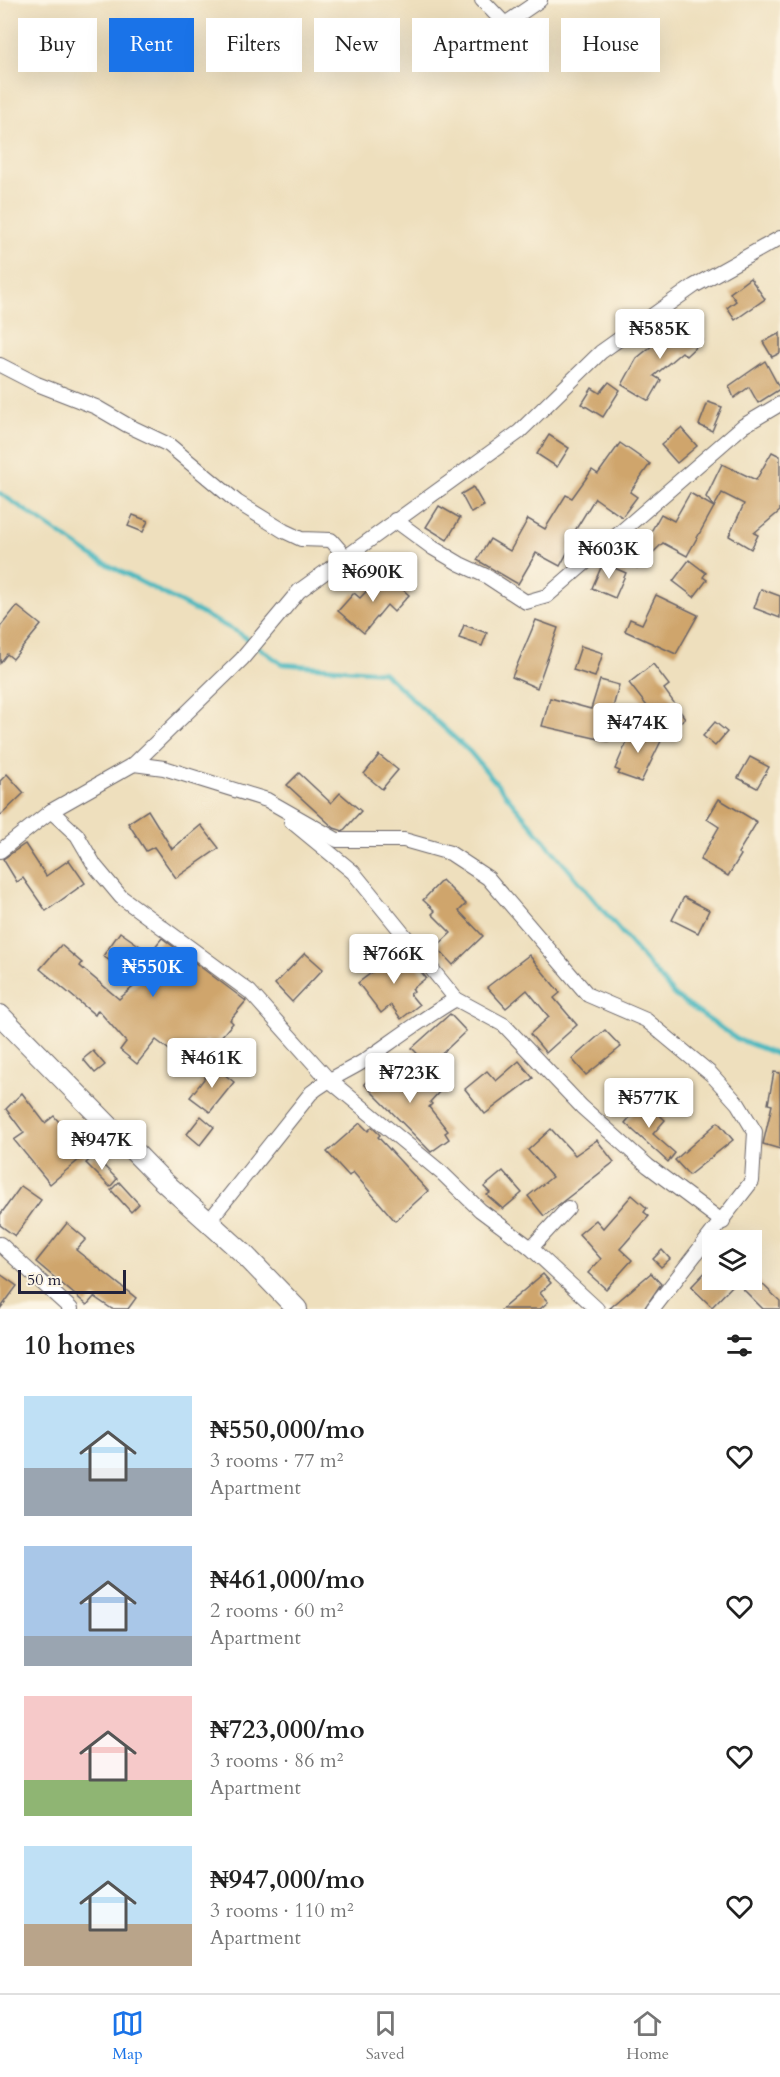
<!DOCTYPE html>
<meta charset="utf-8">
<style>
body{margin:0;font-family:Cardo,serif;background:#f6f6f6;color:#222;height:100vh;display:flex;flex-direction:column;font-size:22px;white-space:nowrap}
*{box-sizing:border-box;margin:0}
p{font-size:20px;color:#767676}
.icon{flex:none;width:33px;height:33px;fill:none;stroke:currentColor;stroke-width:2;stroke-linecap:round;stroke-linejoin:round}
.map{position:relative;height:1309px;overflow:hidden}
.panel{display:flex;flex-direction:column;background:#fff;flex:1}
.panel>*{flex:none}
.guide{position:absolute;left:18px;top:18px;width:744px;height:54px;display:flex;gap:12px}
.buttons{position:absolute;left:702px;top:1230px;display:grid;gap:12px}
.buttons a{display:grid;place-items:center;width:60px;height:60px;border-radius:0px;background:#fff;box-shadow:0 6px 24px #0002;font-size:30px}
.scale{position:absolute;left:18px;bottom:15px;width:108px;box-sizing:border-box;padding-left:6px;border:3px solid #22223b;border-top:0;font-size:16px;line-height:21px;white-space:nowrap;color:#22223b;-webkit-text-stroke:4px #fcf5e5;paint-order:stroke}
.price{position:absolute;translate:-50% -51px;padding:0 14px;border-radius:6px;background:#fff;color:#222;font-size:20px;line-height:39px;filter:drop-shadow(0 2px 3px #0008)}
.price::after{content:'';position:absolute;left:50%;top:36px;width:18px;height:14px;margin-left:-9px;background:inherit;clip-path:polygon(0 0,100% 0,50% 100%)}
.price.current{background:#1a73e8;color:#fff}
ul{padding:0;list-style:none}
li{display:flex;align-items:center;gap:18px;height:150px;padding:0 24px}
li span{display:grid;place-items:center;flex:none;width:168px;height:120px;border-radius:0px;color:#555}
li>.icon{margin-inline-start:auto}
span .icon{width:72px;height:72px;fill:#fffc;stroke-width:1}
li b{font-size:26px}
h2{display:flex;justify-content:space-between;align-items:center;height:72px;padding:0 24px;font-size:26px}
.chip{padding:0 21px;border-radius:0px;background:#fff;box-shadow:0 6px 24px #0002;font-size:21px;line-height:54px}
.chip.current{background:#1a73e8;color:#fff}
.menu{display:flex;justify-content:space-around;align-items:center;height:84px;border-top:2px solid #e0e0e0;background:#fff;font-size:16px;color:#767676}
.menu a{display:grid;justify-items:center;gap:3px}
.menu .current{color:#1a73e8}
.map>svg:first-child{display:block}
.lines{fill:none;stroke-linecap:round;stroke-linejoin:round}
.stream{stroke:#48b8bf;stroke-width:4.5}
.building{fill:#cfa56c}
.street-casing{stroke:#696468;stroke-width:16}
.secondary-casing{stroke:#696468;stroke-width:22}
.street{stroke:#fff;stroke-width:14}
.secondary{stroke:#fff;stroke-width:20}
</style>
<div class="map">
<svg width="780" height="1309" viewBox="0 0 780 1309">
<rect width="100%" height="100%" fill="#fcf5e5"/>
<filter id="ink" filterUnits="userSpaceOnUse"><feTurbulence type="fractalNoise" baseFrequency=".0167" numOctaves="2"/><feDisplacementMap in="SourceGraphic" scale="12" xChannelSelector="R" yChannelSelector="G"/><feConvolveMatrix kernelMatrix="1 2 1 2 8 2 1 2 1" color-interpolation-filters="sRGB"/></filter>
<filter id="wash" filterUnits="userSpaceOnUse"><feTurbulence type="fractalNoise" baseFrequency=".008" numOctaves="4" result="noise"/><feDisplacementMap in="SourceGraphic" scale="24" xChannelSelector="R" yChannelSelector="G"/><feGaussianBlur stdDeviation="1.35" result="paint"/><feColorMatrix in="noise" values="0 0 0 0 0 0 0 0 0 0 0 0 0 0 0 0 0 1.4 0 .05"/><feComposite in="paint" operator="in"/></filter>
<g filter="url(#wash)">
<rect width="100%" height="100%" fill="#eedfbd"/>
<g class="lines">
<path class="stream" d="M0,493L95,558L239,633L282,664L383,672L470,752L675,996L737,1039L780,1056"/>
</g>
<g id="blocks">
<g class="building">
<path d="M750,278L765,299L735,320L727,308L736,301L730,293Z"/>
<path d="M685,320L703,340L686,356L682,352L654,376L661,380L649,401L622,385L637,358L659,340L661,342Z"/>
<path d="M780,333V353L772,357L763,342Z"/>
<path d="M765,361L780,389L758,403L749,387L734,398L729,386Z"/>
<path d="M609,382L620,390L603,417L582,404L592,388L600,393Z"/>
<path d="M708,402L722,407L712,431L699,425Z"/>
<path d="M681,428L697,446L677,463L661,445Z"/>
<path d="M549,435L569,448L557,467L537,454Z"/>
<path d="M620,443L650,464L630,492L637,497L622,517L595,498L568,542L572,544L560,566L536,553L518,584L477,560L490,539L510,551L528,519L545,529L566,495L572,498L592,470L598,474Z"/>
<path d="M772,452L780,456V511L754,533L758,535L751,549L729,536L744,504L722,493L714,507L706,497L722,464L756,480Z"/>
<path d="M473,487L484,506L471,513L461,494Z"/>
<path d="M690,493L714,507L687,556L663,543L637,568L618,550L635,533L645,542L661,514L674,521Z"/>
<path d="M439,506L460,518L447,540L426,527Z"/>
<path d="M133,515L148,521L143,532L128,526Z"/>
<path d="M689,560L706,573L703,577L707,580L694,597L673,581Z"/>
<path d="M603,563L626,573L615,598L592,588Z"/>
<path d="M384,573L409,595L394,612L387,605L364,633L338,611L354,593L360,598Z"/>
<path d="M761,589L780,596V618L754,608Z"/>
<path d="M656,595L698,615L676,654L625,631L630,619L642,624Z"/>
<path d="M17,606L41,625L13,659L7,654L0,663V627Z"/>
<path d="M536,620L558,628L537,688L512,677Z"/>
<path d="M464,625L487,633L482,646L459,638Z"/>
<path d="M581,646L603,653L595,677L573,670Z"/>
<path d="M653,664L669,685L664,689L685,718L667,732L629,683Z"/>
<path d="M600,680L619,685L611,715L614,716L608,741L542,726L550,698L591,709Z"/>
<path d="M715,722L727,732L715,746L703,736Z"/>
<path d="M634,725L663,737L641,782L618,774L620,771L615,769Z"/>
<path d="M379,755L398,770L382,789L364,774Z"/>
<path d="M750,757L769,767L757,788L738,778Z"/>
<path d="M299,773L331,803L340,793L361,811L343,831L334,828L287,785Z"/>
<path d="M7,774L24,793L0,816V781Z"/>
<path d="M719,799L757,822L738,853L741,855L728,876L700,860L719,827L707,819Z"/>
<path d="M148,810L172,849L201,825L219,848L176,878L154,847L146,851L128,823Z"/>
<path d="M25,844L46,876L69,860L85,883L46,911L23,878L17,882L3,859Z"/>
<path d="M442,880L466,904L459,911L483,936L453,965L436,947L451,933L432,914L435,911L423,900Z"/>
<path d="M684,897L709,910L698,933L672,920Z"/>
<path d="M120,932L150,953L162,938L246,1001L230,1020L233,1023L213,1046L206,1040L188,1064L156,1040L137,1064L120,1050L126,1042L98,1010L95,1015L40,969L61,945L82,963L80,966L119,999L140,981L103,956Z"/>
<path d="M403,949L426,978L412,989L414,992L410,994L419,1005L401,1019L391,1005L381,1013L358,983Z"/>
<path d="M305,953L323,969L292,1002L275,984Z"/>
<path d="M529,955L560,993L554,998L577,1025L546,1053L530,1034L549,1017L527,990L506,1008L487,987Z"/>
<path d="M450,1014L466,1031L429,1066L412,1048Z"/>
<path d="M605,1030L621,1047L586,1075L572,1059Z"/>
<path d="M93,1051L105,1065L95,1073L83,1059Z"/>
<path d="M389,1060L413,1086L424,1075L440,1091L430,1102L432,1104L429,1107L448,1131L445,1133L449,1139L431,1152L364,1084Z"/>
<path d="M519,1061L533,1078L485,1114L465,1089L487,1071L496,1081Z"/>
<path d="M214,1066L234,1082L210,1112L190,1097Z"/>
<path d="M774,1072L780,1073V1149L763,1144L772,1105L768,1104Z"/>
<path d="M22,1093L45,1123L54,1116L86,1154L50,1184L14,1140L24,1133L6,1109Z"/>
<path d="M644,1101L665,1120L653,1134L675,1153L668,1162L625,1123Z"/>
<path d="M201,1116L214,1127L200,1145L187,1134Z"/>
<path d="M718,1122L733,1140L689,1175L675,1160Z"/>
<path d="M360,1123L368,1131L372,1127L380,1135L378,1137L428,1191L395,1221L353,1172L349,1176L327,1152Z"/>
<path d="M551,1129L575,1155L597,1140L614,1162L544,1216L528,1196L552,1177L528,1150Z"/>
<path d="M94,1156L117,1179L110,1187L86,1163Z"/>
<path d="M503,1171L522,1193L503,1209L487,1195L490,1193L484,1187Z"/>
<path d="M119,1182L139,1204L131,1212L111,1190Z"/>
<path d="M21,1186L41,1200L15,1236L0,1225V1215Z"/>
<path d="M632,1195L647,1208L644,1212L649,1216L620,1249L632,1260L606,1289L588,1273L601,1259L579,1234L596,1220L603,1228Z"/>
<path d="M67,1223L86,1239L76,1250L136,1298L128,1309H112L94,1297L87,1305L36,1262Z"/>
<path d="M662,1250L670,1259L661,1267L653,1259Z"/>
<path d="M712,1265V1280H758L780,1301V1309H763L736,1282L712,1307L691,1287Z"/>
<path d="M651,1273L661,1284L644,1309H609Z"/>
<path d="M0,1274L17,1286L0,1309Z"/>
<path d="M543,1274L551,1283L540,1293L548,1302L540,1309H502Z"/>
</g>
</g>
</g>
<g filter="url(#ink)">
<use href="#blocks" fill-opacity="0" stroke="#696468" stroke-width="1.5"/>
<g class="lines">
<defs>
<g id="street">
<path d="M482,0L505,24L540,0"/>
<path d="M0,365L37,384L96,407L127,425L169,445L237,502L284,531L301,539L331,540L345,556"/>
<path d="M395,520L433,548L460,564L486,576L526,602L547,596L743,426L780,404"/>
<path d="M134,764L164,768L267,800L337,840H404L450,853L488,878L588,995L646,1020L711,1074L738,1104L755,1132L752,1181L653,1309"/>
<path d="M51,811L77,835L95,866L121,897L250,992L328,1079L443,1174L480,1210L531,1248"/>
<path d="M291,821L353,872L456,999"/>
<path d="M0,851L51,811L134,764L242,659L299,591L519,432L601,352L694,286L780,238"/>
<path d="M568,1208L531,1248L597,1309"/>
<path d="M209,1221L311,1093C329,1078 349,1071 367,1059C397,1038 425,1017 456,999L504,1025L582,1107L648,1166L723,1222"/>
<path d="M0,1244L71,1309"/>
</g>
<path id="secondary" d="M0,1015L164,1182L243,1253L297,1309"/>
</defs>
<use href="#street" class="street-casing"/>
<use href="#secondary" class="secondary-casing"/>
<use href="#street" class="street"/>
<use href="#secondary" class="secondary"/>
</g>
</g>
</svg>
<div class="buttons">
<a><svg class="icon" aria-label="layers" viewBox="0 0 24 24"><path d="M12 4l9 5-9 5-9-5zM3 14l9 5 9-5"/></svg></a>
</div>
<div class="scale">50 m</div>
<b class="price" style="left:660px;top:360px">₦585K</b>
<b class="price" style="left:609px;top:580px">₦603K</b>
<b class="price" style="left:373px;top:603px">₦690K</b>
<b class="price" style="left:638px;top:754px">₦474K</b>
<b class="price" style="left:394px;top:985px">₦766K</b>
<b class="price current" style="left:153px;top:998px">₦550K</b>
<b class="price" style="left:212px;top:1089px">₦461K</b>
<b class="price" style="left:410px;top:1104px">₦723K</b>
<b class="price" style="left:649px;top:1129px">₦577K</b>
<b class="price" style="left:102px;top:1171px">₦947K</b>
<div class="guide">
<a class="chip">Buy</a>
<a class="chip current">Rent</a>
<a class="chip">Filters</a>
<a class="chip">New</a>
<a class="chip">Apartment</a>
<a class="chip">House</a>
</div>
</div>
<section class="panel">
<h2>10 homes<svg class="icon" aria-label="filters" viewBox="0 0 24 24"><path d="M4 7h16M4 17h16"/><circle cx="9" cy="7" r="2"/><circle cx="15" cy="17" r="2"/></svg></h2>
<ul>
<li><span style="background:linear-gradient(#bfe0f5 60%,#9aa5b1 0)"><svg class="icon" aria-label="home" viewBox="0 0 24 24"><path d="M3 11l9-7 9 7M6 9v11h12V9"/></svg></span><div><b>₦550,000/mo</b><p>3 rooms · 77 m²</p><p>Apartment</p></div><svg class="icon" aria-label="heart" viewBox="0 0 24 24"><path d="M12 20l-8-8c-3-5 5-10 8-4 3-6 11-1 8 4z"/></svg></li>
<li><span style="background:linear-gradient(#a9c7e8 75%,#9aa5b1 0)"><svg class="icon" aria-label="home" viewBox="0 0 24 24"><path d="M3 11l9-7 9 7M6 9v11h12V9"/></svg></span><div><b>₦461,000/mo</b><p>2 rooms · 60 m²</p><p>Apartment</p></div><svg class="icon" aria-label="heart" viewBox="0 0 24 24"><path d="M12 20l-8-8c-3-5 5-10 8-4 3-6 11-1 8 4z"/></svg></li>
<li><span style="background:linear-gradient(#f6c9c9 70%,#8fb573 0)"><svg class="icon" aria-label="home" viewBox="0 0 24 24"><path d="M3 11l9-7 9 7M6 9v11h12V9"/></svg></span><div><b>₦723,000/mo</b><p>3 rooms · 86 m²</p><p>Apartment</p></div><svg class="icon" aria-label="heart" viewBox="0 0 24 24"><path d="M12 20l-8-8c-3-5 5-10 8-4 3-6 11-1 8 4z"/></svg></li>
<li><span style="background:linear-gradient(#bfe0f5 65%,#b9a48a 0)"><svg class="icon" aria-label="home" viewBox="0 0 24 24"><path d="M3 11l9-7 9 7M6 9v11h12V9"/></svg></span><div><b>₦947,000/mo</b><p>3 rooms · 110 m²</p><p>Apartment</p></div><svg class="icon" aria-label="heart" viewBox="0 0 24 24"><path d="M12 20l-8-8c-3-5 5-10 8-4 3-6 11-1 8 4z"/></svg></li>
</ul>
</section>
<nav class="menu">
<a class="current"><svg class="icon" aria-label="map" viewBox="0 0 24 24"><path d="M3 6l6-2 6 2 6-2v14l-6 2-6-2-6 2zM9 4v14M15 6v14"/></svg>Map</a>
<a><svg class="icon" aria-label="saved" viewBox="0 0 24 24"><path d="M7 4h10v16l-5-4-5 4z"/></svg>Saved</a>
<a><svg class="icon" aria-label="home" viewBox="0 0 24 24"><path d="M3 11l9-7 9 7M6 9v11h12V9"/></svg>Home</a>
</nav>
